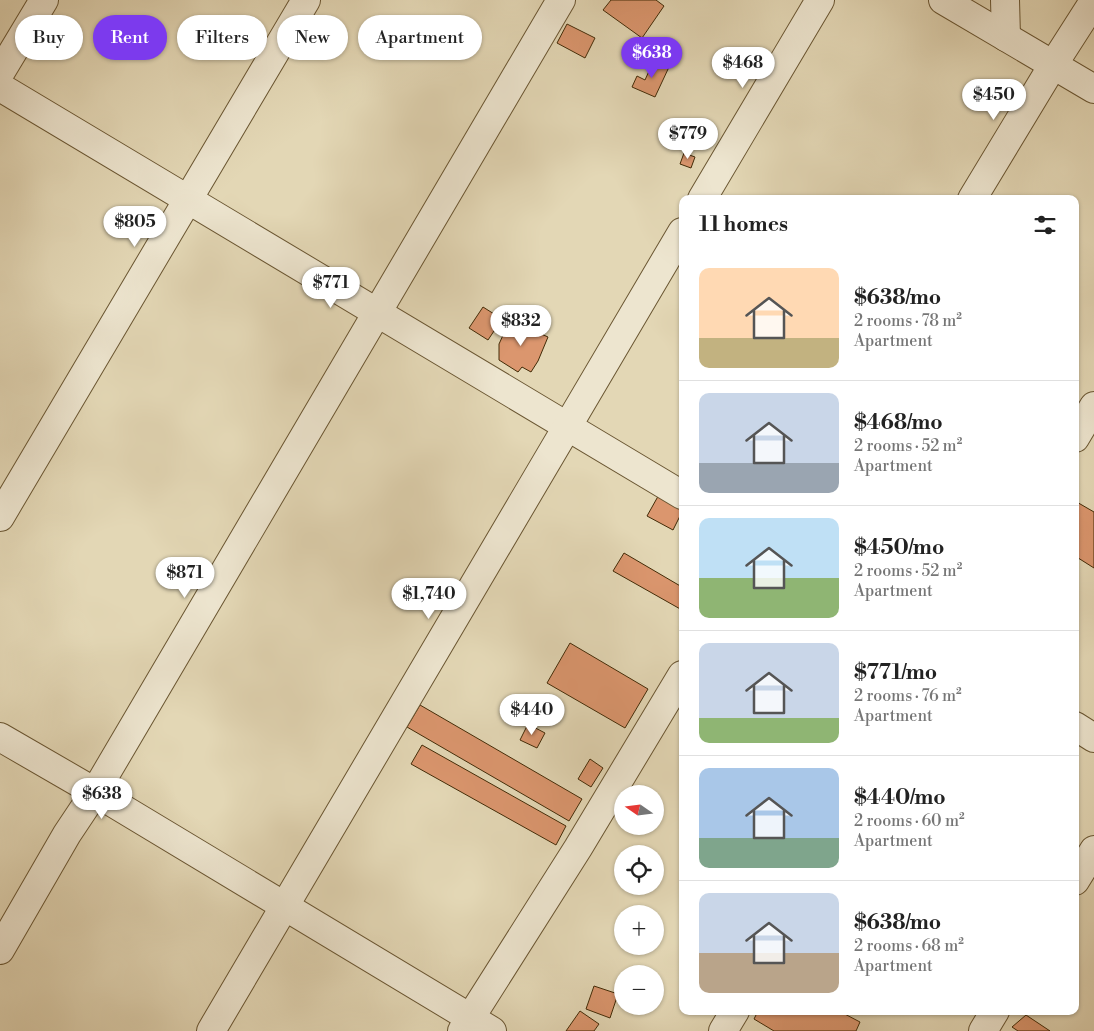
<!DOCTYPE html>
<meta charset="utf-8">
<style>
body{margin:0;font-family:"Libre Bodoni",serif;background:#f6f6f6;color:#222;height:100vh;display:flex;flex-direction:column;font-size:19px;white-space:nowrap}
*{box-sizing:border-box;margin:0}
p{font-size:16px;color:#767676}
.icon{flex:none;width:28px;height:28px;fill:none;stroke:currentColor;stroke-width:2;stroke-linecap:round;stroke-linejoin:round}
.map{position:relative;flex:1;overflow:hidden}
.sheet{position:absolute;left:679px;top:195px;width:400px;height:820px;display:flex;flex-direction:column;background:#fff;border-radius:10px;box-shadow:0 1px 4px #0004}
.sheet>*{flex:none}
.guide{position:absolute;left:15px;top:15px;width:475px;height:45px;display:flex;gap:10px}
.needle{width:32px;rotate:284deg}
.buttons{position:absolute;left:614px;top:785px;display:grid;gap:10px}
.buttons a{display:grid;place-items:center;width:50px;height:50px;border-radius:50%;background:#fff;box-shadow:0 1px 4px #0004;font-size:25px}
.price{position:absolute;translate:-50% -42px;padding:0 11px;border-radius:18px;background:#fff;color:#222;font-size:16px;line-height:32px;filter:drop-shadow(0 1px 2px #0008)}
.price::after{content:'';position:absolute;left:50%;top:30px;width:15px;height:11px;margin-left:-8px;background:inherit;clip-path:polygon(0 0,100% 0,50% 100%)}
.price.selected{background:#7c3aed;color:#fff}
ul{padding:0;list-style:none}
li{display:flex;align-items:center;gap:15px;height:125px;padding:0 20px}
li+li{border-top:1px solid #e0e0e0}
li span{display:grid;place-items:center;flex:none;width:140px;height:100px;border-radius:10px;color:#555}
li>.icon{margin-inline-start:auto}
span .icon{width:60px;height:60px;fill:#fffc;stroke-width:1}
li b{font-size:21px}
h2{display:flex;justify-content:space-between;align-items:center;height:60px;padding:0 20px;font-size:21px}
.chip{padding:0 18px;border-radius:22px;background:#fff;box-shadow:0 1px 4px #0004;font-size:18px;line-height:45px}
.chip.selected{background:#7c3aed;color:#fff}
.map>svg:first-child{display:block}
.building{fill:#db966e;stroke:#422b07}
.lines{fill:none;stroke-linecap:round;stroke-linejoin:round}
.minor-casing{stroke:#6a5632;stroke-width:30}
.minor{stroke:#ede5cf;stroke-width:28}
</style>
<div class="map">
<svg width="1094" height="1031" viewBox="0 0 1094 1031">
<rect width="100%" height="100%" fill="#e3d7b5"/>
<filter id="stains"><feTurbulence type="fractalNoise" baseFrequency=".004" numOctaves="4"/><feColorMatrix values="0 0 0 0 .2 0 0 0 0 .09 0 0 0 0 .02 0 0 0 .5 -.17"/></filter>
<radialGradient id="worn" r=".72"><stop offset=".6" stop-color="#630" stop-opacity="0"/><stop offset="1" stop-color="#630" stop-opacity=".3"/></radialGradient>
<g class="building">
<path d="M611,0H656L664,6L642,38L603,10Z"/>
<path d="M567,24L595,38L585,58L557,43Z"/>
<path d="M654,60L669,67L655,97L632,87L637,76L645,80Z"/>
<path d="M684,153L695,157L691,168L680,164Z"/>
<path d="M483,307L502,319L488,340L469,328Z"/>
<path d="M510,320L548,337L538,361L531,372L522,367L518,372L499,360V344Z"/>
<path d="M661,491L682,503V512L673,530L647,516Z"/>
<path d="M1075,501L1094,512V568L1075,556Z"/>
<path d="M624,553L682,587V610L613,571Z"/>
<path d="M570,643L648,689L625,728L547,683Z"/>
<path d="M420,705L582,799L569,821L407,727Z"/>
<path d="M528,724L545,733L537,748L520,740Z"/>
<path d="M422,745L566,826L556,845L411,764Z"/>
<path d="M590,759L603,768L591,787L578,779Z"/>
<path d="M594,986L618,994L610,1018L586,1009Z"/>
<path d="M580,1011L599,1024L594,1031H566Z"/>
<path d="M758,1011H839L860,1022L856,1031H774L754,1019Z"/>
<path d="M1026,1015L1050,1031H1018L1012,1027Z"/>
</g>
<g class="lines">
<defs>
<g id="minor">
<path d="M943,0L1094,89"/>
<path d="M1005,0L1006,37"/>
<path d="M0,73L44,0"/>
<path d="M0,87L682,495"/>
<path d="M702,199L820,0"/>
<path d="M972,199L1053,65L1094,1"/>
<path d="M1075,438L1094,406"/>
<path d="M0,517L306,0"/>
<path d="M1075,726L1094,738"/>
<path d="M0,737L95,792L67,834L0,950"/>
<path d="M1075,881L1094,850"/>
<path d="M211,1031L682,232"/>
<path d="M462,1031L578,848L682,675"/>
<path d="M492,1031L95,792L561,0"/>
<path d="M723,1031L735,1011"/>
<path d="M983,1031L995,1011"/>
</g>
</defs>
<use href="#minor" class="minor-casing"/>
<use href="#minor" class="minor"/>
</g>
<rect width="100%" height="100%" filter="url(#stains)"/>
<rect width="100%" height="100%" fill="url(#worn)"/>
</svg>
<div class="buttons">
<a><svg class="needle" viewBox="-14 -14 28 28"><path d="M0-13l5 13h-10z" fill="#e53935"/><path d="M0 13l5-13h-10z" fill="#767676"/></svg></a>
<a><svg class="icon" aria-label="locate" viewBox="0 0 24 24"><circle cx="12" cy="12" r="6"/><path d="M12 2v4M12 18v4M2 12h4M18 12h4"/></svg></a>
<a>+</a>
<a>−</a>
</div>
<b class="price selected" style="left:652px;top:79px">$638</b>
<b class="price" style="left:743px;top:89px">$468</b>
<b class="price" style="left:994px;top:121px">$450</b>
<b class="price" style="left:688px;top:160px">$779</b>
<b class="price" style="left:135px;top:248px">$805</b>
<b class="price" style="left:331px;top:309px">$771</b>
<b class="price" style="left:521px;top:347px">$832</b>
<b class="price" style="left:185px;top:599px">$871</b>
<b class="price" style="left:429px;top:620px">$1,740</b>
<b class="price" style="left:532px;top:736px">$440</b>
<b class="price" style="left:102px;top:820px">$638</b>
<div class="guide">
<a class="chip">Buy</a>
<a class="chip selected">Rent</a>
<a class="chip">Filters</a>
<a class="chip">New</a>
<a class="chip">Apartment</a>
</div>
<section class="sheet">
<h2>11 homes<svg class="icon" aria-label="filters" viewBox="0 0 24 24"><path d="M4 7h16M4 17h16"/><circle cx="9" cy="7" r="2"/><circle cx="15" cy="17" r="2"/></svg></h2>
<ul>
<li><span style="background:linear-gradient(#ffd9b3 70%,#c2b280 0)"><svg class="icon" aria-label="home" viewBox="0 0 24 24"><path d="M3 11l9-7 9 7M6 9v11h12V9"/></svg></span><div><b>$638/mo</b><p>2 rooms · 78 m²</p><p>Apartment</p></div></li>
<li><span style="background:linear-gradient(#c9d6e8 70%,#9aa5b1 0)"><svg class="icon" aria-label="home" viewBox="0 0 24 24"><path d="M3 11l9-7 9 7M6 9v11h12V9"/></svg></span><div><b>$468/mo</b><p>2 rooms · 52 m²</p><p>Apartment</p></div></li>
<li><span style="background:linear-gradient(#bfe0f5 60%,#8fb573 0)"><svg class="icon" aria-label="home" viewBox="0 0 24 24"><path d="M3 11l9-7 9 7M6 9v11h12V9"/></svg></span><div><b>$450/mo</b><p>2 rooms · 52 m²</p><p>Apartment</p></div></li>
<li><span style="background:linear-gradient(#c9d6e8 75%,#8fb573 0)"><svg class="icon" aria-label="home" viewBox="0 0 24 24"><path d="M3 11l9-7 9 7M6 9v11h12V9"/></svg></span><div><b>$771/mo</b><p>2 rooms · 76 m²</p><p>Apartment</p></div></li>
<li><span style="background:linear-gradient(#a9c7e8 70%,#7fa58c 0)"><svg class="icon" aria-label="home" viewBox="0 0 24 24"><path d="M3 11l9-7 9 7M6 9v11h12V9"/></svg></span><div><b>$440/mo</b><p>2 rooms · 60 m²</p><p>Apartment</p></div></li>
<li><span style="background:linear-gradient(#c9d6e8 60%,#b9a48a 0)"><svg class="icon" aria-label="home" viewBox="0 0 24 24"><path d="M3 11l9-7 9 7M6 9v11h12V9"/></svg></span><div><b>$638/mo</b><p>2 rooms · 68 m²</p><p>Apartment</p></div></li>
</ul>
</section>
</div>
